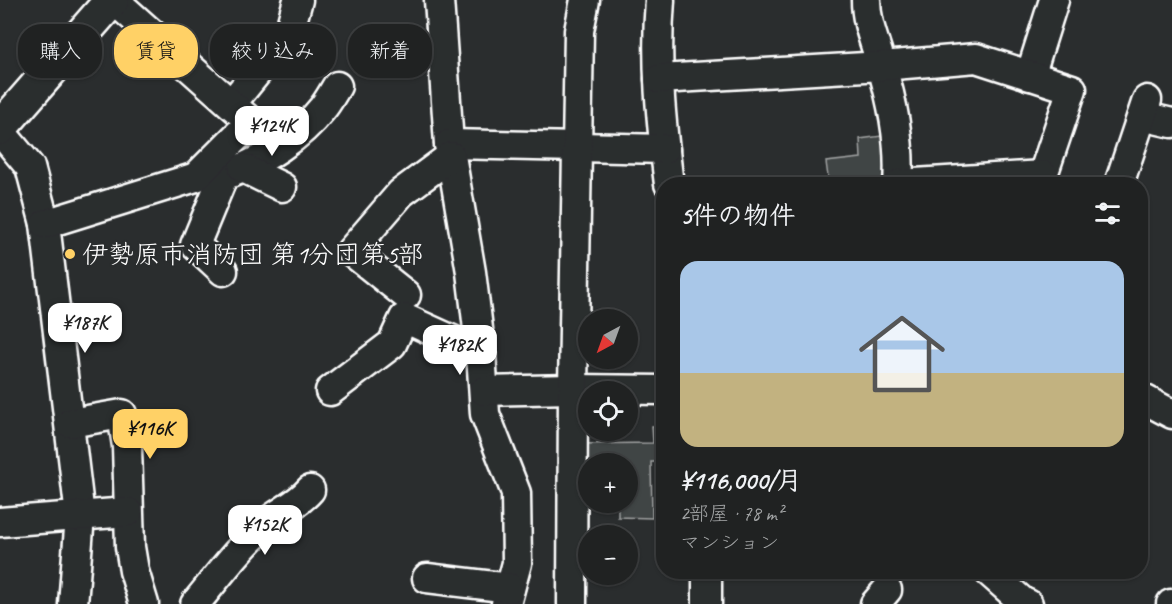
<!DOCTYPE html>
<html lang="ja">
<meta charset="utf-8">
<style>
body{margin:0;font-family:Caveat,"Klee One",sans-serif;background:#2d2f2f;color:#f1f3f6;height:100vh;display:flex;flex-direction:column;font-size:22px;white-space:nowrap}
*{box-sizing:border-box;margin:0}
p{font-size:20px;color:#a2a4a5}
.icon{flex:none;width:33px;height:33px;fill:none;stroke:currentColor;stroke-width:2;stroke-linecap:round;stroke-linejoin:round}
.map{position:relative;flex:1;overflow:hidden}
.panel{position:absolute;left:656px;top:177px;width:492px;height:402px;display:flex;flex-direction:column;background:#202222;border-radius:24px;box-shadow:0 2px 4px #0004,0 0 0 2px #3d3f40}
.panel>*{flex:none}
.hud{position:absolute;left:18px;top:24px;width:548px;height:54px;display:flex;gap:12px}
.needle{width:39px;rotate:221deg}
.tools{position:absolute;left:578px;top:309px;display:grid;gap:12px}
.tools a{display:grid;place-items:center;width:60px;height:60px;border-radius:50%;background:#202222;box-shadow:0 2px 4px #0004,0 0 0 2px #3d3f40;font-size:30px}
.price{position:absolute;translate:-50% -51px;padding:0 14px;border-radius:12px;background:#fff;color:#222;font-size:20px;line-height:39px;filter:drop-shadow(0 2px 3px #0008)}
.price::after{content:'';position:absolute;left:50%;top:36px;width:18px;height:14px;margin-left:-9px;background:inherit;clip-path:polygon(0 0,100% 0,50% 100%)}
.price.current{background:#ffd166;color:#111}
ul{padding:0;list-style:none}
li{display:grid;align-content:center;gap:12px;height:318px;padding:0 24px}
li span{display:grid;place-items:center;height:186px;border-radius:18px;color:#555}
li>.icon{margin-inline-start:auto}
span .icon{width:108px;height:108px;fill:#fffc;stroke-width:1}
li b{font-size:26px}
h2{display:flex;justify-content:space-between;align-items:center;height:72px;padding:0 24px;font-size:26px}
.pill{padding:0 21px;border-radius:24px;background:#202222;box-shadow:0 2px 4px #0004,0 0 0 2px #3d3f40;font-size:21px;line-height:54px}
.pill.current{background:#ffd166;color:#111}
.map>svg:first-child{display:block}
.green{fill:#414445;stroke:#a0a2a2;stroke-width:1.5}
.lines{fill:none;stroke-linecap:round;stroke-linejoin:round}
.minor-casing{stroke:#fff;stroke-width:33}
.major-casing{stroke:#fff;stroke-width:38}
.minor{stroke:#2a2d2e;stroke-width:28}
.major{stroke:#2a2d2e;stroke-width:33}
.poi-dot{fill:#ffd166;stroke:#2a2d2e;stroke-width:2}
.labels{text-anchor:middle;stroke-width:4.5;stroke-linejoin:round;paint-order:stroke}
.poi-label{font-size:26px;fill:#fff;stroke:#2a2d2e;text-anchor:start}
</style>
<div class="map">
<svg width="1172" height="604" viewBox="0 0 1172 604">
<rect width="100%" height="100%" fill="#2a2d2e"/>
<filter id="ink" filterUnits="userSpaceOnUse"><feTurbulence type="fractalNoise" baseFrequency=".0167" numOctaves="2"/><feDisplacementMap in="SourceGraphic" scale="12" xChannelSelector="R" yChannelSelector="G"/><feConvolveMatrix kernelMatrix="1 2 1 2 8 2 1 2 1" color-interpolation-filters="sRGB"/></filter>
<g filter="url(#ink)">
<g class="green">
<path d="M889,135V179L829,184L826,162L861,158L860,139Z"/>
<path d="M652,426H663V462H651L652,518L618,517V503L627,502V464H588V471H578V444L653,443Z"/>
</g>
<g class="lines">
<defs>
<g id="minor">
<path d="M439,0L449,144L471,272L481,353L485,414L516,493L517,563L506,604"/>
<path d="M660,0C655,61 661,123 669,184"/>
<path d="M866,0C866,24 876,44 882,67C893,104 901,146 898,184"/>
<path d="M1030,76L1054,0"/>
<path d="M659,79L882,66L976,58L1072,89L1043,175L1045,184"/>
<path d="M232,103L289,33L298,0"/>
<path d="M1142,116L1172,123"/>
<path d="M0,131L30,167L45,224L80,516L73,604"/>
<path d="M449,144L665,149"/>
<path d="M212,163L231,173C264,160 299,138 322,109C328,102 332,94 337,86"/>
<path d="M212,163L221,182L195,245L223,271"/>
<path d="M243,168L282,187"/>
<path d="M899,184L1043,175"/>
<path d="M1119,184L1147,100"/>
<path d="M45,224L196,177L251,122L114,0"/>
<path d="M406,295L351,251L401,193L451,156"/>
<path d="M330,391L392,344L404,318L481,353"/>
<path d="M484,391L573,389L663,390"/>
<path d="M1140,397L1172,414"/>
<path d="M70,423L122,414L127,446L130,547L134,571L144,604"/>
<path d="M0,522L128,512"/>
<path d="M707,572V604"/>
<path d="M989,572L1023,602L1028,604"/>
<path d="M427,578L510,588"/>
<path d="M195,604C219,575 241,545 269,521C283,510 299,503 310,490"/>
<path d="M572,604L573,389L579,31L585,0"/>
<path d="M875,604L887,590"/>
<path d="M1171,604H1172"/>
</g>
<path id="major" d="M0,128L112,0"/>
</defs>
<use href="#minor" class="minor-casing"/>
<use href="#major" class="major-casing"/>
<use href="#minor" class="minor"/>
<use href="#major" class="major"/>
</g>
</g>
<circle class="poi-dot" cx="70" cy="254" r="6"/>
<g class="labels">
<g class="poi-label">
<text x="82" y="263">伊勢原市消防団 第1分団第5部</text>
</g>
</g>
</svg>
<div class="tools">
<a><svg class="needle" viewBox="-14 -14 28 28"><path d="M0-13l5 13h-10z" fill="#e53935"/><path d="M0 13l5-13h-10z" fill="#a2a4a5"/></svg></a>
<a><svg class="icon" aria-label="locate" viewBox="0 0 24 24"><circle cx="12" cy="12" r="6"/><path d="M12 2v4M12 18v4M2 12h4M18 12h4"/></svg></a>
<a>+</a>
<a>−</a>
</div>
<b class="price" style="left:272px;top:157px">¥124K</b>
<b class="price" style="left:85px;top:354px">¥187K</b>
<b class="price" style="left:460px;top:376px">¥182K</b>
<b class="price current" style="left:150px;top:460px">¥116K</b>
<b class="price" style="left:265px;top:556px">¥152K</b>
<div class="hud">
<a class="pill">購入</a>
<a class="pill current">賃貸</a>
<a class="pill">絞り込み</a>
<a class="pill">新着</a>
</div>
<section class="panel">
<h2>5件の物件<svg class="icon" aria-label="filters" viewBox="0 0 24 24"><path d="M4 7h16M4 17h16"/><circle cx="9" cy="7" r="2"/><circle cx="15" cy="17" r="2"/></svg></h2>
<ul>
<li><span style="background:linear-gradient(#a9c7e8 60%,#c2b280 0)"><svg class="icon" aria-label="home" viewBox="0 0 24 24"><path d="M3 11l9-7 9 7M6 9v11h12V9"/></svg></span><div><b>¥116,000/月</b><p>2部屋 · 78 m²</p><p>マンション</p></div></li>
</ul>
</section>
</div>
